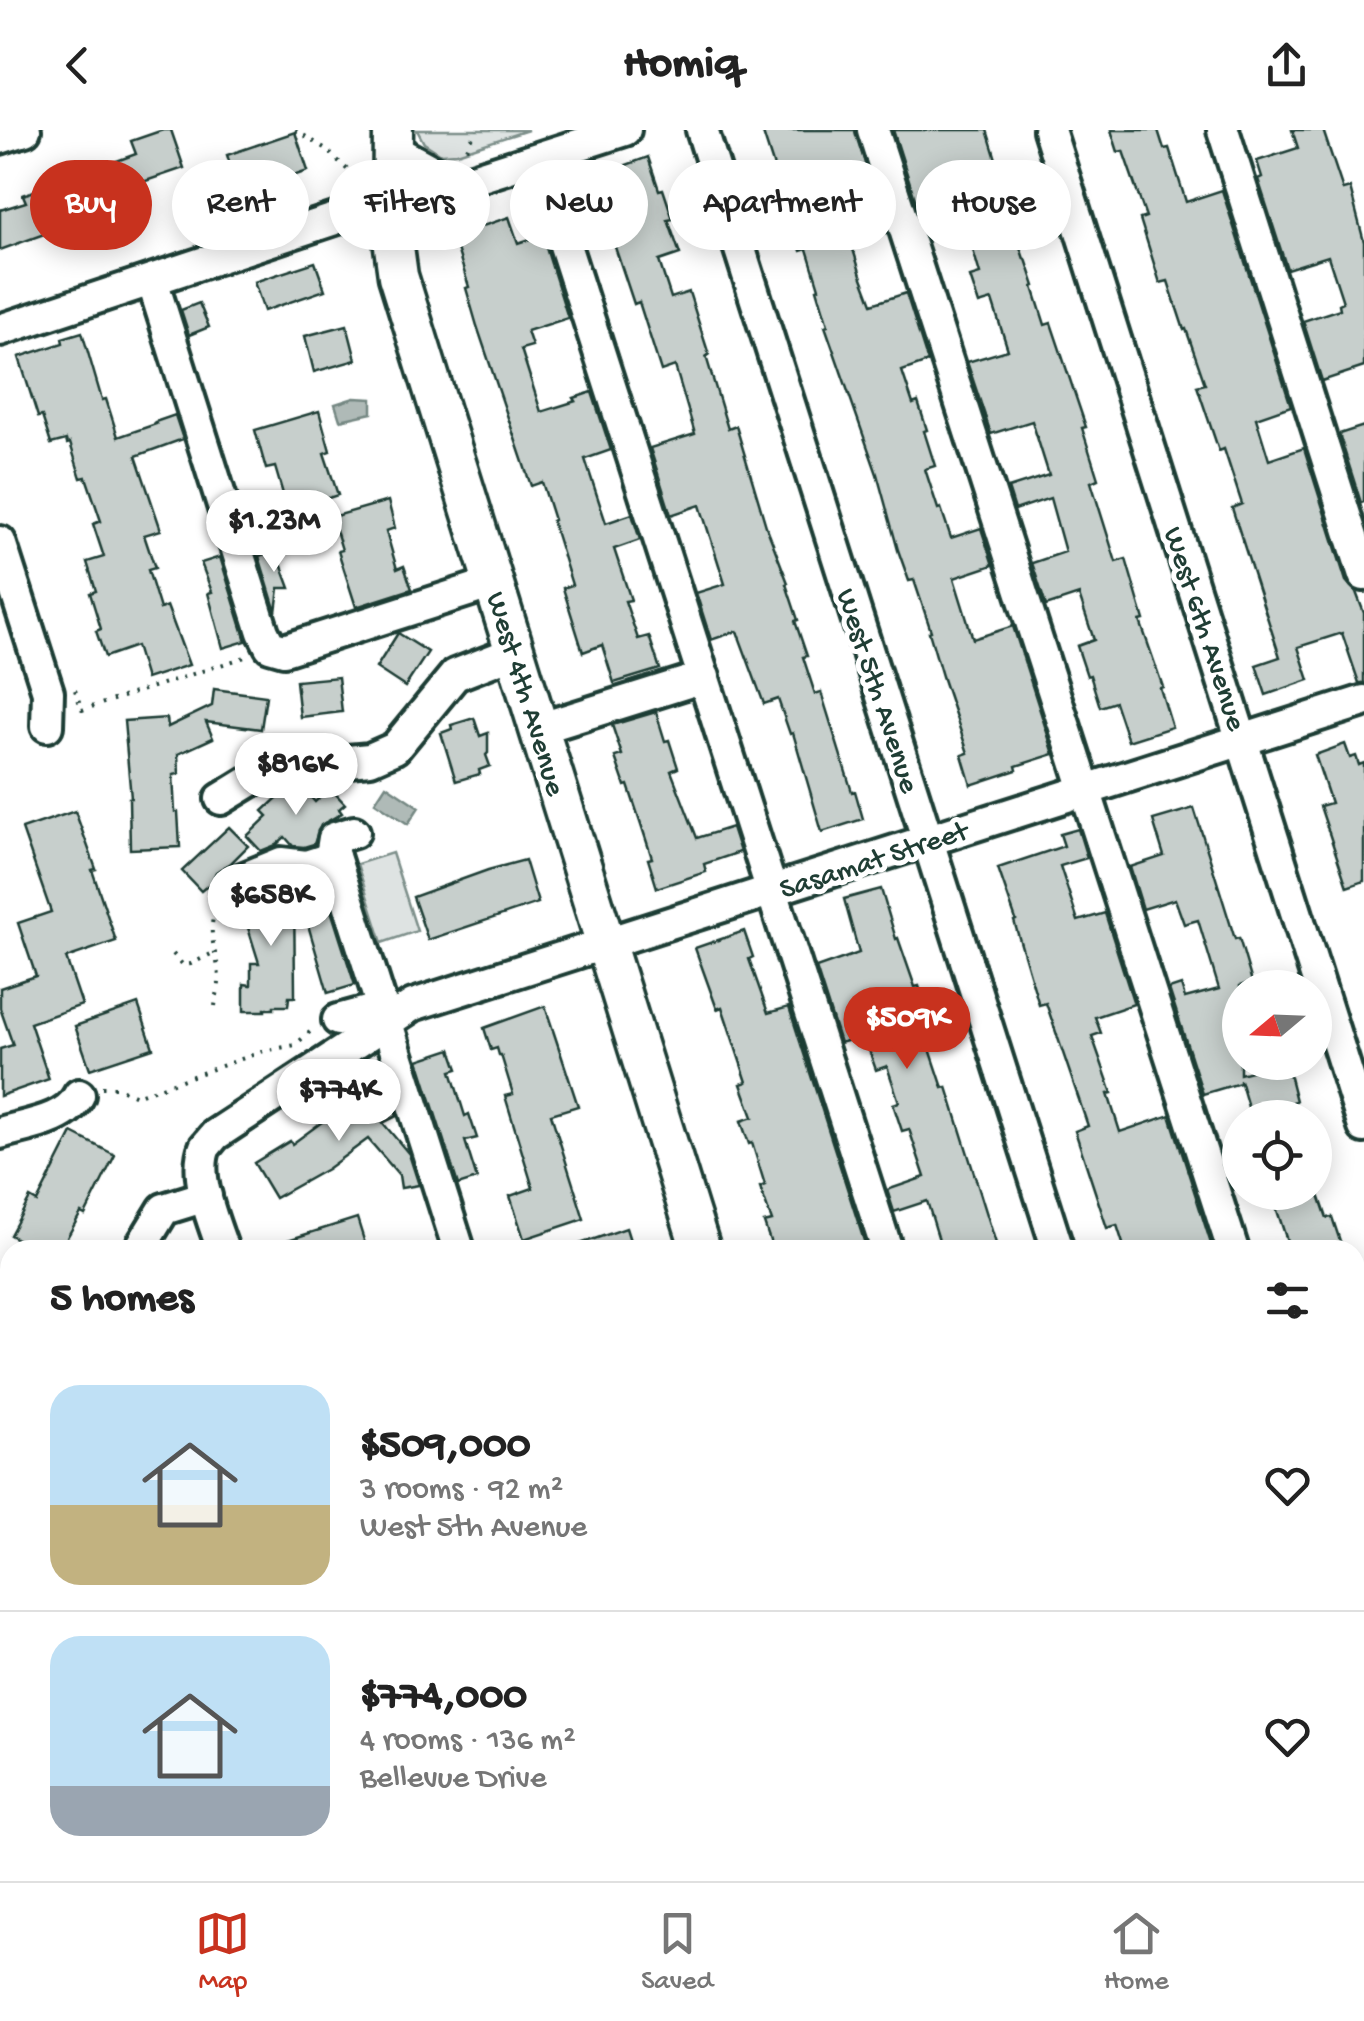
<!DOCTYPE html>
<meta charset="utf-8">
<style>
body{margin:0;font-family:"Gochi Hand",sans-serif;background:#f2f2f2;color:#222;height:100vh;display:flex;flex-direction:column;font-size:38px;white-space:nowrap}
*{box-sizing:border-box;margin:0}
p{font-size:32px;color:#767676}
.icon{flex:none;width:55px;height:55px;fill:none;stroke:currentColor;stroke-width:2;stroke-linecap:round;stroke-linejoin:round}
.map{position:relative;flex:1;overflow:hidden}
.panel{position:absolute;left:0px;top:1110px;width:1365px;height:642px;display:flex;flex-direction:column;background:#fff;border-radius:30px 30px 0 0;box-shadow:0 5px 25px #0003}
.panel>*{flex:none}
.banner{position:absolute;left:30px;top:30px;width:1305px;height:90px;display:flex;gap:20px}
.needle{width:65px;rotate:251deg}
.buttons{position:absolute;left:1222px;top:840px;display:grid;gap:20px}
.buttons a{display:grid;place-items:center;width:110px;height:110px;border-radius:50%;background:#fff;box-shadow:0 5px 25px #0003;font-size:50px}
.price{position:absolute;translate:-50% -85px;padding:0 22px;border-radius:35px;background:#fff;color:#222;font-size:32px;line-height:65px;filter:drop-shadow(0 2px 5px #0008)}
.price::after{content:'';position:absolute;left:50%;top:60px;width:30px;height:22px;margin-left:-15px;background:inherit;clip-path:polygon(0 0,100% 0,50% 100%)}
.price.active{background:#c8321e;color:#fff}
ul{padding:0;list-style:none}
li{display:flex;align-items:center;gap:30px;height:250px;padding:0 50px}
li+li{border-top:2px solid #e0e0e0}
li span{display:grid;place-items:center;flex:none;width:280px;height:200px;border-radius:30px;color:#555}
li>.icon{margin-inline-start:auto}
span .icon{width:120px;height:120px;fill:#fffc;stroke-width:1}
li b{font-size:42px}
h2{display:flex;justify-content:space-between;align-items:center;height:120px;padding:0 50px;font-size:42px}
.tag{padding:0 35px;border-radius:45px;background:#fff;box-shadow:0 5px 25px #0003;font-size:35px;line-height:90px}
.tag.active{background:#c8321e;color:#fff}
header{display:flex;justify-content:space-between;align-items:center;height:130px;padding:0 50px;background:#fff;font-size:45px;font-weight:700}
.dock{display:flex;justify-content:space-around;align-items:center;height:140px;border-top:2px solid #e0e0e0;background:#fff;font-size:28px;color:#767676}
.dock a{display:grid;justify-items:center;gap:5px}
.dock .active{color:#c8321e}
.map>svg:first-child{display:block}
.green{fill:#dee3e2;stroke:#7e908b;stroke-width:2.5}
.water{fill:#afbab7;stroke:#758883;stroke-width:2.5}
.building{fill:#c7cfcc;stroke:#1f3d34;stroke-width:2.5}
.lines{fill:none;stroke-linecap:round;stroke-linejoin:round}
.minor-casing{stroke:#1f3d34;stroke-width:38}
.major-casing{stroke:#1f3d34;stroke-width:45}
.path{stroke:#1f3d34;stroke-width:4;stroke-dasharray:2.5 8;stroke-linecap:butt}
.minor{stroke:#fff;stroke-width:30}
.major{stroke:#fff;stroke-width:38}
.labels{text-anchor:middle;stroke-width:10;stroke-linejoin:round;paint-order:stroke}
.street-label{font-size:30px;fill:#1f3d34;stroke:#fff}
</style>
<header><svg class="icon" aria-label="back" viewBox="0 0 24 24"><path d="M15 5l-7 7 7 7"/></svg>Homiq<svg class="icon" aria-label="share" viewBox="0 0 24 24"><path d="M12 15V3M7 8l5-5 5 5M5 13v7h14v-7"/></svg></header>
<div class="map">
<svg width="1364" height="1751" viewBox="0 0 1364 1751">
<rect width="100%" height="100%" fill="#fff"/>
<filter id="ink" filterUnits="userSpaceOnUse"><feTurbulence type="fractalNoise" baseFrequency=".01" numOctaves="2"/><feDisplacementMap in="SourceGraphic" scale="20" xChannelSelector="R" yChannelSelector="G"/><feConvolveMatrix kernelMatrix="1 2 1 2 8 2 1 2 1" color-interpolation-filters="sRGB"/></filter>
<g filter="url(#ink)">
<g class="green">
<path d="M417,0H528L457,23L441,24L424,13Z"/>
<path d="M392,723L417,801L382,813L357,734Z"/>
</g>
<g class="water">
<path d="M354,268L372,269V283L340,290L335,274Z"/>
<path d="M386,655L419,677L408,694L375,672Z"/>
</g>
<g class="building">
<path d="M163,0H171L184,38L128,57L133,72L0,120V80L26,72L23,65L136,24L131,11Z"/>
<path d="M762,0H855L884,95L849,106L861,145L872,174L906,163L928,232L902,241L913,274L918,272L927,300L924,301L935,336L925,339L938,379L941,378L951,408L981,398L993,435L954,448L973,509L1013,496L1054,624L1016,636L1017,640L971,655L962,625L968,623L942,546L929,502L931,501L914,450L909,451L898,420L877,344L825,196L828,195L817,159L819,158L807,119L801,121Z"/>
<path d="M893,0H987L1004,55L1000,57L1024,129H1026L1035,156L1033,157L1045,195L1051,193L1086,297L1082,298L1098,349L1091,352L1116,432L1126,429L1144,490L1140,491L1163,557L1160,558L1172,597L1128,611L1115,572L1100,577L1090,545L1087,546L1077,516L1094,510L1079,465L1046,476L1032,433L1065,422L1050,368L1015,380L1008,358L1049,345L1032,291L991,304L967,232L1008,220L992,170L979,174L970,147L980,144L959,72L920,85Z"/>
<path d="M1111,0H1158L1164,19L1169,18L1186,72L1222,60L1291,276L1256,288L1269,330L1304,318L1346,451L1356,462L1364,483V553H1359L1342,503L1298,517L1309,550L1266,565L1256,535L1280,527L1232,378L1242,374L1224,319L1219,321L1197,256L1205,254L1186,199L1184,200L1168,151L1160,153L1140,89L1146,87L1123,21L1118,22Z"/>
<path d="M1292,0H1323L1343,60L1350,58L1364,112V237L1322,251L1303,191L1340,179L1339,174L1343,172L1328,126L1287,139L1258,49L1262,47L1257,31L1298,18Z"/>
<path d="M295,2L308,41L240,64L227,25Z"/>
<path d="M648,27L659,60L663,59L673,89L668,90L680,124L659,131L671,168L689,162L709,225L706,226L728,299L736,296L766,396L788,453L786,454L798,490L795,491L807,526L803,527L815,564L821,562L852,662L855,661L863,689L822,702L793,603L790,604L778,569L764,574L737,501L711,510L696,463L725,454L712,413L700,375L671,385L650,318L695,304L675,236L661,241L639,172L634,174L610,102L583,111L572,75L567,68L561,64L560,59Z"/>
<path d="M232,54L240,79L218,87L209,62Z"/>
<path d="M509,87L518,113L542,105L568,188L527,201L532,216L521,219L541,282L576,271L574,268L592,262L611,320L585,329L606,393L632,384L640,410L614,419L631,470L625,471L638,509L649,506L660,539L614,553L602,515L583,522L563,458L572,455L552,391L554,390L542,352L531,356L477,196L466,158L469,157L453,106Z"/>
<path d="M315,132L325,160L264,181L254,152Z"/>
<path d="M199,173L209,197L189,205L181,180Z"/>
<path d="M347,195L356,230L314,242L305,206Z"/>
<path d="M82,202L102,270L106,269L118,307L156,294L155,292L175,285L183,309L136,326L161,400L144,405L155,438L148,440L160,479L167,476L189,535L146,549L136,516L105,527L96,501L101,499L90,463L96,461L87,432L104,427L93,394L101,391L86,347L81,348L70,313L67,314L66,310L51,314L42,286L38,287L19,227L63,213L62,208Z"/>
<path d="M319,281L330,321L324,323L338,365L288,381L275,337L266,339L255,300Z"/>
<path d="M1364,296V372L1361,373L1339,304Z"/>
<path d="M388,371L395,398L386,401L397,439L404,436L412,459L356,477L338,421L342,420L332,387Z"/>
<path d="M276,420L290,458H279L276,482L259,426Z"/>
<path d="M220,427L246,511L223,518L208,463L212,462L201,433Z"/>
<path d="M398,503L428,522L405,557L376,538Z"/>
<path d="M338,547L342,582L300,587L296,551Z"/>
<path d="M214,559L266,566L261,599L206,592L213,608L178,624L179,644L173,645L175,682H178L180,717L130,719L129,668H131L124,591L167,588L168,597L212,576Z"/>
<path d="M656,582L665,611L669,610L678,638L671,641L697,708L732,697L740,722L704,734L706,742L657,758L648,729L652,728L640,691L628,655L625,656L615,627L622,625L612,595Z"/>
<path d="M474,588L480,606L488,603V623L486,625L490,636L479,640L480,644L456,651L441,603L452,599L451,595Z"/>
<path d="M1345,614L1350,628L1356,626L1359,635L1364,633V751L1347,757L1320,676L1331,673L1315,625Z"/>
<path d="M299,654L315,672L330,658L345,674L339,679L342,683L321,695L314,714L304,717L293,716L285,707L276,715L261,721L247,706L268,686L263,681L291,655Z"/>
<path d="M1194,678L1235,809L1239,808L1252,852L1240,856V944L1286,932L1296,971L1250,984L1240,950V953L1203,964L1169,859L1181,855L1185,868L1219,859L1198,790L1184,794L1175,769L1143,779L1130,737L1164,726L1153,690Z"/>
<path d="M75,681L96,739L92,740L116,811L66,828L82,875L30,893L49,949L0,966V919L13,915L0,878V858L36,846L18,793L51,782L22,699Z"/>
<path d="M229,697L248,716L231,733L216,742L212,752L201,761L182,741Z"/>
<path d="M1078,699L1087,728L1060,736L1078,791L1105,783L1134,874L1095,887L1101,903L1092,906L1112,963L1108,964L1120,1002L1170,985L1213,1120H1187L1186,1113L1165,1120H1125L1117,1095L1107,1098L1075,1001L1088,996L1046,873L1039,875L1014,791L1016,790L998,738L1064,716L1060,704Z"/>
<path d="M525,730L538,773L428,810L413,767L488,740Z"/>
<path d="M322,752L355,855L328,863L296,754Z"/>
<path d="M294,754L295,867H289L288,876H274V879H265V881H244V854L251,855V833H259L240,772Z"/>
<path d="M881,759L896,809L898,808L915,857L919,856L928,884L921,887L931,922L943,958L947,957L998,1120H942L927,1071L894,1082L887,1060L925,1047L909,999L902,1001L893,974L899,972L887,936L876,940L864,906L840,913L816,838L859,823L844,769Z"/>
<path d="M744,801L753,827L749,829L768,883L789,877L867,1120H773L764,1093L772,1091L760,1057L765,1055L752,1013L749,1014L741,991L753,987L741,954L747,952L722,877L717,879L695,818Z"/>
<path d="M138,874L153,918L90,939L75,896Z"/>
<path d="M545,876L578,976L551,984L584,1089L524,1109L510,1066L533,1058L505,966L513,964L501,925H499L497,918L491,920L484,898Z"/>
<path d="M451,919L458,939L451,941L465,986L469,984L477,1008L465,1011L477,1049L458,1055L418,930Z"/>
<path d="M385,952L397,986L383,993L409,1024L419,1055L401,1058L399,1045L368,1009L327,1039L275,1068L254,1033L290,1011L292,1014L345,975Z"/>
<path d="M72,1003L115,1025L85,1085L81,1083L60,1120H37L10,1105L30,1068L37,1072Z"/>
<path d="M1271,1062H1318L1327,1088L1332,1087L1343,1120H1290Z"/>
<path d="M357,1088L367,1120H269V1116Z"/>
<path d="M626,1098L633,1120H572L571,1117Z"/>
</g>
<g class="lines">
<defs>
<g id="minor">
<path d="M702,0L1058,1120"/>
<path d="M873,0L1233,1120"/>
<path d="M1049,0L1364,997"/>
<path d="M1223,0L1364,445"/>
<path d="M0,8L25,0"/>
<path d="M392,19L434,42L463,52"/>
<path d="M554,81L887,1120"/>
<path d="M152,150L263,502L270,516L284,520L493,453"/>
<path d="M0,200L347,85C360,81 374,77 387,74C415,67 442,76 463,52L625,0"/>
<path d="M0,412L48,562L47,596"/>
<path d="M538,599L704,547"/>
<path d="M221,669L252,650L282,637L370,629L395,618L455,545L514,522"/>
<path d="M354,702L334,708L332,720L459,1120"/>
<path d="M230,754L281,733L306,736L334,727"/>
<path d="M338,890L371,881L385,891"/>
<path d="M0,1003C26,995 67,991 79,965"/>
<path d="M139,1120L164,1079L206,1066"/>
<path d="M223,1120C214,1093 193,1045 205,1017C206,1016 214,1006 215,1005L413,875L1364,571"/>
<path d="M0,1309L10,1315"/>
<path d="M0,1379L10,1359"/>
<path d="M1355,1384L1364,1381"/>
<path d="M1355,1501L1364,1530"/>
<path d="M422,1742L425,1751"/>
<path d="M1256,1742L1259,1751"/>
<path d="M202,1751L229,1742"/>
</g>
<g id="major">
<path d="M393,0L392,102L398,146L701,1120"/>
<path d="M898,1742L901,1751"/>
</g>
</defs>
<use href="#minor" class="minor-casing"/>
<use href="#major" class="major-casing"/>
<g class="path">
<path d="M295,0L326,19L358,50"/>
<path d="M467,19L476,0"/>
<path d="M75,560L82,580L248,526"/>
<path d="M173,824L183,835L191,834L213,823"/>
<path d="M215,876C216,868 219,859 219,851C219,824 205,806 216,778"/>
<path d="M102,957H116L136,966L264,921L295,915L312,900"/>
</g>
<use href="#minor" class="minor"/>
<use href="#major" class="major"/>
</g>
</g>
<g class="labels">
<g class="street-label">
<text transform="translate(1207 498) rotate(72)" y="10">West 6th Avenue</text>
<text transform="translate(880 560) rotate(72)" y="10">West 5th Avenue</text>
<text transform="translate(528 563) rotate(73)" y="10">West 4th Avenue</text>
<text transform="translate(873 728) rotate(-18)" y="10">Sasamat Street</text>
</g>
</g>
</svg>
<div class="buttons">
<a><svg class="needle" viewBox="-14 -14 28 28"><path d="M0-13l5 13h-10z" fill="#e53935"/><path d="M0 13l5-13h-10z" fill="#767676"/></svg></a>
<a><svg class="icon" aria-label="locate" viewBox="0 0 24 24"><circle cx="12" cy="12" r="6"/><path d="M12 2v4M12 18v4M2 12h4M18 12h4"/></svg></a>
</div>
<b class="price" style="left:274px;top:445px">$1.23M</b>
<b class="price" style="left:296px;top:688px">$816K</b>
<b class="price" style="left:271px;top:819px">$658K</b>
<b class="price active" style="left:907px;top:942px">$509K</b>
<b class="price" style="left:339px;top:1014px">$774K</b>
<div class="banner">
<a class="tag active">Buy</a>
<a class="tag">Rent</a>
<a class="tag">Filters</a>
<a class="tag">New</a>
<a class="tag">Apartment</a>
<a class="tag">House</a>
</div>
<section class="panel">
<h2>5 homes<svg class="icon" aria-label="filters" viewBox="0 0 24 24"><path d="M4 7h16M4 17h16"/><circle cx="9" cy="7" r="2"/><circle cx="15" cy="17" r="2"/></svg></h2>
<ul>
<li><span style="background:linear-gradient(#bfe0f5 60%,#c2b280 0)"><svg class="icon" aria-label="home" viewBox="0 0 24 24"><path d="M3 11l9-7 9 7M6 9v11h12V9"/></svg></span><div><b>$509,000</b><p>3 rooms · 92 m²</p><p>West 5th Avenue</p></div><svg class="icon" aria-label="heart" viewBox="0 0 24 24"><path d="M12 20l-8-8c-3-5 5-10 8-4 3-6 11-1 8 4z"/></svg></li>
<li><span style="background:linear-gradient(#bfe0f5 75%,#9aa5b1 0)"><svg class="icon" aria-label="home" viewBox="0 0 24 24"><path d="M3 11l9-7 9 7M6 9v11h12V9"/></svg></span><div><b>$774,000</b><p>4 rooms · 136 m²</p><p>Bellevue Drive</p></div><svg class="icon" aria-label="heart" viewBox="0 0 24 24"><path d="M12 20l-8-8c-3-5 5-10 8-4 3-6 11-1 8 4z"/></svg></li>
</ul>
</section>
</div>
<nav class="dock">
<a class="active"><svg class="icon" aria-label="map" viewBox="0 0 24 24"><path d="M3 6l6-2 6 2 6-2v14l-6 2-6-2-6 2zM9 4v14M15 6v14"/></svg>Map</a>
<a><svg class="icon" aria-label="saved" viewBox="0 0 24 24"><path d="M7 4h10v16l-5-4-5 4z"/></svg>Saved</a>
<a><svg class="icon" aria-label="home" viewBox="0 0 24 24"><path d="M3 11l9-7 9 7M6 9v11h12V9"/></svg>Home</a>
</nav>
